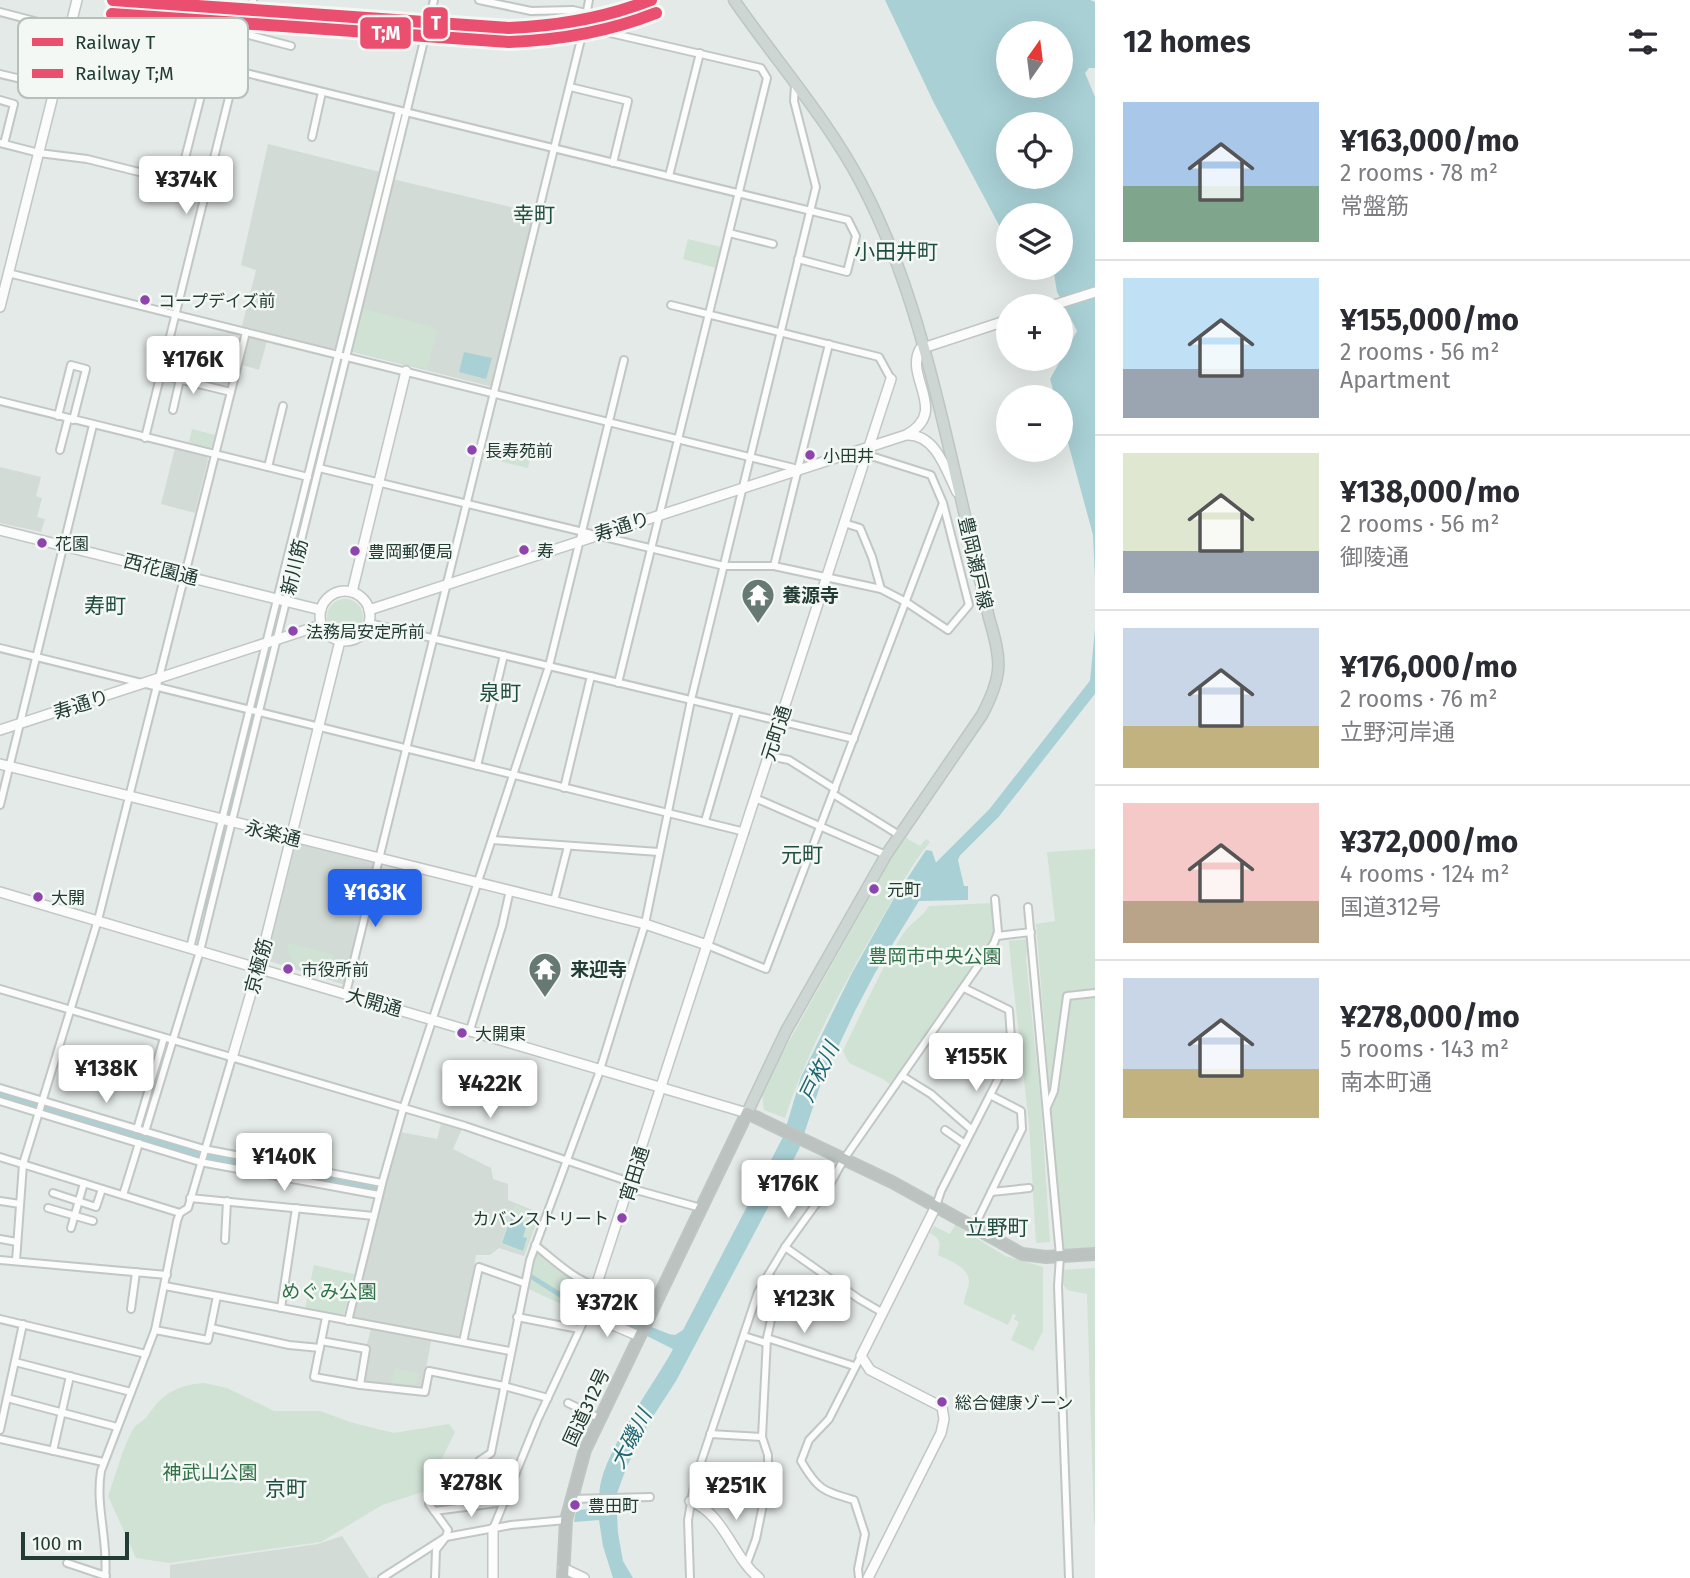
<!DOCTYPE html>
<meta charset="utf-8">
<style>
body{margin:0;font-family:"Fira Sans","Noto Sans JP",sans-serif;background:#f2f2f3;color:#2b2b33;height:100vh;display:flex;flex-direction:column;font-size:26px;white-space:nowrap}
*{box-sizing:border-box;margin:0}
p{font-size:23px;color:#7c7c81}
.icon{flex:none;width:38px;height:38px;fill:none;stroke:currentColor;stroke-width:2;stroke-linecap:round;stroke-linejoin:round}
.map{position:relative;flex:1;overflow:hidden}
.details{display:flex;flex-direction:column;background:#fff;width:595px}
.details>*{flex:none}
.needle{width:46px;rotate:14deg}
.buttons{position:absolute;left:996px;top:21px;display:grid;gap:14px}
.buttons a{display:grid;place-items:center;width:77px;height:77px;border-radius:50%;background:#fff;box-shadow:0 7px 28px #0002;font-size:35px}
.scale{position:absolute;left:21px;bottom:18px;width:108px;box-sizing:border-box;padding-left:7px;border:4px solid #233c35;border-top:0;font-size:19px;line-height:24px;white-space:nowrap;color:#233c35;-webkit-text-stroke:5px #f3f8f5;paint-order:stroke}
.price{position:absolute;translate:-50% -60px;padding:0 16px;border-radius:7px;background:#fff;color:#222;font-size:23px;line-height:46px;filter:drop-shadow(0 2px 4px #0008)}
.price::after{content:'';position:absolute;left:50%;top:42px;width:21px;height:16px;margin-left:-10px;background:inherit;clip-path:polygon(0 0,100% 0,50% 100%)}
.price.selected{background:#2563eb;color:#fff}
ul{padding:0;list-style:none}
li{display:flex;align-items:center;gap:21px;height:175px;padding:0 28px}
li+li{border-top:2px solid #e1e1e2}
li span{display:grid;place-items:center;flex:none;width:196px;height:140px;border-radius:0px;color:#555}
li>.icon{margin-inline-start:auto}
span .icon{width:84px;height:84px;fill:#fffc;stroke-width:1}
li b{font-size:30px}
h2{display:flex;justify-content:space-between;align-items:center;height:84px;padding:0 28px;font-size:30px}
main{display:flex;flex:1;min-height:0}
.map>svg:first-child{display:block}
.built{fill:#d3dbd7}
.green{fill:#cfe2d4}
.water{fill:#a8d0d5;fill-rule:evenodd}
.lines{fill:none;stroke-linecap:round;stroke-linejoin:round}
.stream{stroke:#a8d0d5;stroke-width:2}
.river{stroke:#a8d0d5;stroke-width:12}
.street-casing{stroke:#c1c7c4;stroke-width:10}
.secondary-casing{stroke:#c0c7c4;stroke-width:12}
.primary-casing{stroke:#bdc6c2;stroke-width:13}
.highway-casing{stroke:#bdc6c2;stroke-width:14}
.street{stroke:#fbfcfb;stroke-width:6}
.secondary{stroke:#fbfcfb;stroke-width:9}
.primary{stroke:#ced6d3;stroke-width:10}
.highway{stroke:#bbc2c0;stroke-width:10}
.rail-1-casing{stroke:#f3f8f5;stroke-width:18}
.rail-2-casing{stroke:#f3f8f5;stroke-width:18}
.rail-1{stroke:#ea4f6f;stroke-width:12}
.rail-2{stroke:#ea4f6f;stroke-width:12}
.bus-dot{fill:#8e44ad;stroke:#f3f8f5;stroke-width:2.5}
.labels{text-anchor:middle;stroke-width:5;stroke-linejoin:round;paint-order:stroke}
.bus-label{font-size:17px;fill:#233c35;stroke:#f3f8f5;text-anchor:start}
.street-label{font-size:19px;fill:#233c35;stroke:#f3f8f5}
.poi-label{font-size:19px;font-weight:bold;fill:#233c35;stroke:#f3f8f5;text-anchor:start}
.park-label{font-size:19px;fill:#307047;stroke:#f3f8f5}
.neighbourhood-label{font-size:21px;fill:#204d41;stroke:#f3f8f5}
.water-label{font-size:21px;font-style:italic;fill:#216874;stroke:#f3f8f5}
.key{fill:#f3f8f5;stroke:#b5c0bb;stroke-width:2}
.key-label{font-size:19px;fill:#233c35}
.line-badge{stroke:#f3f8f5;stroke-width:2.5}
.badge-label{font-size:19px;text-anchor:middle;font-weight:bold;fill:#fff}
</style>
<main>
<div class="map">
<svg width="1095" height="1578" viewBox="0 0 1095 1578">
<rect width="100%" height="100%" fill="#e4eae7"/>
<g class="built">
<path d="M268,144L380,172L336,350L242,326L256,270L241,265Z"/>
<path d="M392,179L536,213L493,387L349,351Z"/>
<path d="M251,337L267,341L259,370L242,365L248,339Z"/>
<path d="M175,448L206,456L208,459L195,513L161,504Z"/>
<path d="M0,467L41,477L36,496L42,498L37,517L45,519L41,532L0,523Z"/>
<path d="M296,842L375,862L345,982L342,984L266,960Z"/>
<path d="M441,1124L462,1129L453,1149L491,1168L493,1179L508,1184V1200L540,1213L524,1256L499,1248L490,1255H476L462,1334L459,1337L352,1317L370,1236L400,1132L437,1139Z"/>
<path d="M371,1329L431,1341L423,1386L420,1388L363,1382L370,1349L366,1348Z"/>
<path d="M342,1536L369,1578L378,1577L383,1573L385,1578H170V1565L318,1544Z"/>
</g>
<g class="green">
<path d="M688,239L721,247L716,268L683,259Z"/>
<path d="M361,308L433,327L437,332L427,369L351,351Z"/>
<path d="M192,429L215,435L212,447L209,449L189,442Z"/>
<path d="M488,448L522,456L523,453L531,455L528,468L486,458Z"/>
<circle cx="345" cy="617" r="18"/>
<path d="M906,838L920,846L926,839L930,842C912,863 898,890 884,915C848,976 807,1050 785,1118L764,1110L762,1094L782,1054L892,857Z"/>
<path d="M1095,849V1248L1063,1251L1036,924L1055,921L1047,852Z"/>
<path d="M993,903L996,931L994,937L891,1085L883,1079L849,1063L843,1051C862,1012 880,971 903,934C910,923 922,918 929,906Z"/>
<path d="M1028,939L1026,959L1041,1104L1050,1242L1036,1243L1029,1124L1011,964L1009,941Z"/>
<path d="M288,943L335,955C322,982 287,973 288,943Z"/>
<path d="M515,1205L539,1214L524,1253L500,1244Z"/>
<path d="M955,1225L1005,1256L1043,1267V1331L1033,1351L1011,1340L1019,1322L1014,1319L1016,1315L1013,1314L1008,1325L964,1304C964,1296 969,1288 969,1281C969,1267 948,1260 938,1255C940,1244 942,1240 930,1233L934,1226L950,1234Z"/>
<path d="M538,1252L571,1277L591,1288L582,1314L529,1289L528,1283Z"/>
<path d="M314,1265L354,1274L344,1314L341,1315L305,1309Z"/>
<path d="M1095,1268V1523L1094,1524L1087,1294L1067,1290L1063,1284L1062,1270Z"/>
<path d="M395,1368L418,1373L416,1385L392,1383Z"/>
<path d="M204,1383L227,1388L274,1411H320L353,1423L394,1433L449,1424L455,1432L426,1491L382,1505L321,1542L169,1563L136,1558L108,1496C116,1475 122,1449 133,1429C137,1423 146,1420 149,1414C163,1393 178,1385 204,1383Z"/>
</g>
<g class="water">
<path d="M885,0H1090L1095,2V68H1089L1085,73L1095,97V578L1093,535L1061,417L1060,397H1055L1050,379L1077,331L1057,292L1053,268H1060V215H1008V242L934,103ZM1008,33H1060V86H1008ZM1008,124H1060V177H1008Z"/>
<path d="M464,352L492,358L486,379L459,372Z"/>
<path d="M1095,629V692L1089,691Z"/>
<path d="M926,850L932,851L937,866L945,864L956,852L960,855L958,860L964,886H968V900L919,901L875,973L855,1011L821,1083L799,1149L676,1381L650,1421L627,1466L616,1496L618,1533L623,1561L633,1578H613L603,1546L599,1520L574,1522L576,1510L593,1509L601,1503C589,1470 657,1381 673,1349L599,1312L570,1304L529,1278L530,1273L573,1300L599,1306L669,1334L675,1335L683,1330L783,1137L801,1077L852,973L893,900Z"/>
<path d="M511,1218L527,1224L523,1237L527,1238L523,1251L502,1243Z"/>
</g>
<g class="lines">
<g class="stream">
<path d="M404,108L430,0"/>
<path d="M343,352L403,113"/>
<path d="M283,597L342,358"/>
<path d="M273,638L281,602"/>
<path d="M255,709L271,647"/>
<path d="M228,818L254,714"/>
<path d="M205,910L227,823"/>
</g>
<g class="river">
<path d="M929,878L994,813L1095,684"/>
<path d="M0,1095L192,1152L370,1188"/>
</g>
<defs>
<g id="street">
<path d="M479,0L531,11L573,10L586,13"/>
<path d="M0,12L69,30"/>
<path d="M584,27L761,68L767,78L618,683"/>
<path d="M245,34L291,46"/>
<path d="M0,74L55,87"/>
<path d="M570,87L628,101L613,163"/>
<path d="M0,100L14,104L4,144"/>
<path d="M312,137L322,92"/>
<path d="M0,143L39,153L87,159L179,182L209,64L848,220L856,236L847,272L798,259"/>
<path d="M669,176L700,53"/>
<path d="M729,233L773,244"/>
<path d="M8,273L798,469"/>
<path d="M671,305L879,357L891,379"/>
<path d="M194,351L238,362"/>
<path d="M161,375L231,392"/>
<path d="M0,401L308,477"/>
<path d="M173,410L180,379"/>
<path d="M58,416L71,365L86,369L73,420"/>
<path d="M145,438L253,0"/>
<path d="M60,450L68,419"/>
<path d="M268,467L283,406"/>
<path d="M319,468L724,566H774L881,589L906,602L948,630L969,605L943,503"/>
<path d="M844,523L860,528L872,557L881,589"/>
<path d="M774,566L829,344"/>
<path d="M369,623L854,739"/>
<path d="M0,648L745,832"/>
<path d="M769,756L789,760L835,789"/>
<path d="M477,766L504,655"/>
<path d="M564,788L591,676"/>
<path d="M833,794L899,835"/>
<path d="M755,798L886,855"/>
<path d="M0,805L93,425"/>
<path d="M705,821L737,711"/>
<path d="M492,840L659,852"/>
<path d="M554,901L568,846"/>
<path d="M1028,907L1060,1256L1058,1286L1069,1578"/>
<path d="M997,936L1031,932"/>
<path d="M707,945L766,969L943,503L931,475L871,456L869,449"/>
<path d="M190,948L399,111"/>
<path d="M0,989L465,1126L630,1182"/>
<path d="M346,993L584,27L589,0"/>
<path d="M470,1030L502,926L510,890"/>
<path d="M902,1076L931,1094L972,1130"/>
<path d="M0,1088L204,1149L382,1183"/>
<path d="M0,1101L200,1162L379,1195"/>
<path d="M1047,1107L1054,1091L1067,996L1095,993"/>
<path d="M137,1129L164,1038"/>
<path d="M945,1130L965,1144"/>
<path d="M145,1132L200,951L434,0"/>
<path d="M0,1157L180,1213"/>
<path d="M629,1188L701,1208"/>
<path d="M991,1192L1029,1188"/>
<path d="M53,1193L96,1207L102,1189"/>
<path d="M123,1195L139,1143"/>
<path d="M190,1198L374,1216"/>
<path d="M0,1201L20,1204"/>
<path d="M936,1206L941,1191L1012,1052L1009,1010L964,988"/>
<path d="M48,1208L93,1221"/>
<path d="M974,1227L1022,1129L1021,1111L990,1095"/>
<path d="M71,1228L84,1183"/>
<path d="M0,1239L17,1242"/>
<path d="M225,1240L227,1201"/>
<path d="M535,1245C555,1261 573,1279 598,1287"/>
<path d="M785,1247L859,1299L883,1313"/>
<path d="M0,1260L167,1275"/>
<path d="M16,1261L23,1164L98,920L246,332"/>
<path d="M165,1286L510,1351"/>
<path d="M281,1308L296,1208"/>
<path d="M131,1309L136,1272"/>
<path d="M326,1317L314,1377L360,1385L425,1392L429,1371L504,1386L548,1398"/>
<path d="M517,1317L579,1329"/>
<path d="M0,1319L146,1354"/>
<path d="M348,1321L383,1180L403,1109L549,666L624,360"/>
<path d="M211,1328L289,1345L320,1348"/>
<path d="M155,1330L208,1340L217,1296"/>
<path d="M744,1336L766,1343L767,1338L854,1366"/>
<path d="M321,1341L366,1349L360,1385"/>
<path d="M463,1342L479,1267L524,1283"/>
<path d="M15,1362L131,1392"/>
<path d="M7,1398L117,1427"/>
<path d="M568,1403L599,1418"/>
<path d="M0,1430L23,1324"/>
<path d="M710,1434L762,1437"/>
<path d="M0,1439L103,1462"/>
<path d="M53,1451L70,1376"/>
<path d="M572,1499L650,1497"/>
<path d="M434,1511L505,1502"/>
<path d="M493,1529L537,1421L587,1314"/>
<path d="M67,1563L106,1576"/>
<path d="M746,1566L756,1539L768,1480V1455L762,1437L767,1338L776,1297L769,1274"/>
<path d="M105,1578C109,1542 95,1507 101,1471L155,1330L177,1221L180,1213L188,1208L232,1058"/>
<path d="M382,1578L446,1537L511,1525L566,1520"/>
<path d="M435,1578L436,1550L446,1537L448,1530L429,1504V1494L435,1489L470,1476L479,1461L491,1453L530,1260L598,1076L645,924L691,700L816,187L794,101L795,85"/>
<path d="M690,1578L688,1520L695,1480L758,1292L785,1247L829,1186L844,1159L994,943L998,932L995,899"/>
<path d="M859,1578L858,1569L865,1534L854,1500C823,1491 818,1490 801,1461L809,1440L829,1419L861,1356"/>
</g>
<g id="secondary">
<path d="M1051,306L1095,292"/>
<path d="M0,307L77,0"/>
<path d="M908,435C936,435 946,470 957,492"/>
<path d="M0,530L321,610"/>
<circle cx="345" cy="616" r="25"/>
<path d="M352,592L406,371"/>
<path d="M369,610L906,435C950,411 904,378 920,349L1008,320"/>
<path d="M0,730L321,625"/>
<path d="M0,764L645,924L707,945"/>
<path d="M0,892L747,1113"/>
<path d="M232,1058L260,962L340,641"/>
<path d="M639,1336L587,1314L891,379"/>
<path d="M690,1501C724,1513 732,1556 759,1578"/>
<path d="M563,1568L584,1578"/>
<path d="M493,1578V1529"/>
<path d="M868,1578L941,1433L944,1419L942,1407L870,1370L861,1356L936,1206"/>
</g>
<path id="primary" d="M734,0C776,61 826,117 861,183C904,264 927,354 948,443C962,501 975,560 989,618C1002,661 1003,675 982,715L886,855L786,1031L747,1113"/>
<path id="highway" d="M563,1578L566,1520L585,1450L747,1113L892,1182L1022,1254L1046,1257L1095,1254"/>
</defs>
<use href="#street" class="street-casing"/>
<use href="#secondary" class="secondary-casing"/>
<use href="#primary" class="primary-casing"/>
<use href="#highway" class="highway-casing"/>
<use href="#street" class="street"/>
<use href="#secondary" class="secondary"/>
<use href="#primary" class="primary"/>
<use href="#highway" class="highway"/>
<defs>
<path id="rail-1" d="M113,0L509,28C559,26 605,18 651,0"/>
<path id="rail-2" d="M112,14L509,42C561,40 608,32 656,13"/>
</defs>
<use href="#rail-1" class="rail-1-casing"/>
<use href="#rail-2" class="rail-2-casing"/>
<use href="#rail-1" class="rail-1"/>
<use href="#rail-2" class="rail-2"/>
</g>
<defs>
<symbol id="temple-pin" viewBox="-11 -11 22 30"><path d="M0 17L-7.5 6A9.5 9.5 0 1 1 7.5 6Z" fill="#677973" stroke="#f3f8f5"/><path d="M0-6L5-2H3V0L6.5 2.5H4V6H1.5V3h-3V6H-4V2.5H-6.5L-3 0V-2H-5Z" fill="#fff"/></symbol>
</defs>
<g fill-rule="evenodd">
<use href="#temple-pin" x="739" y="576" width="38" height="52"/>
<use href="#temple-pin" x="526" y="950" width="38" height="52"/>
</g>
<g class="bus-dot">
<circle cx="145" cy="300" r="6"/>
<circle cx="472" cy="450" r="6"/>
<circle cx="810" cy="455" r="6"/>
<circle cx="42" cy="543" r="6"/>
<circle cx="524" cy="550" r="6"/>
<circle cx="355" cy="551" r="6"/>
<circle cx="293" cy="631" r="6"/>
<circle cx="874" cy="889" r="6"/>
<circle cx="38" cy="897" r="6"/>
<circle cx="288" cy="969" r="6"/>
<circle cx="462" cy="1033" r="6"/>
<circle cx="622" cy="1218" r="6"/>
<circle cx="942" cy="1402" r="6"/>
<circle cx="575" cy="1505" r="6"/>
</g>
<g class="labels">
<g class="bus-label">
<text x="158" y="307">コープデイズ前</text>
<text x="485" y="457">長寿苑前</text>
<text x="823" y="462">小田井</text>
<text x="55" y="550">花園</text>
<text x="537" y="557">寿</text>
<text x="368" y="558">豊岡郵便局</text>
<text x="306" y="638">法務局安定所前</text>
<text x="887" y="896">元町</text>
<text x="51" y="904">大開</text>
<text x="301" y="976">市役所前</text>
<text x="475" y="1040">大開東</text>
<text x="609" y="1225" text-anchor="end">カバンストリート</text>
<text x="955" y="1409">総合健康ゾーン</text>
<text x="588" y="1512">豊田町</text>
</g>
<g class="street-label">
<text transform="translate(622 526) rotate(-18)" y="7">寿通り</text>
<text transform="translate(976 563) rotate(77)" y="7">豊岡瀬戸線</text>
<text transform="translate(294 567) rotate(-76)" y="7">新川筋</text>
<text transform="translate(161 569) rotate(14)" y="7">西花園通</text>
<text transform="translate(81 704) rotate(-18)" y="7">寿通り</text>
<text transform="translate(776 733) rotate(-72)" y="7">元町通</text>
<text transform="translate(273 833) rotate(14)" y="7">永楽通</text>
<text transform="translate(258 966) rotate(-75)" y="7">京極筋</text>
<text transform="translate(374 1002) rotate(16)" y="7">大開通</text>
<text transform="translate(634 1174) rotate(-73)" y="7">宵田通</text>
<text transform="translate(586 1407) rotate(-65)" y="7">国道312号</text>
</g>
<g class="poi-label">
<text x="782" y="602">養源寺</text>
<text x="570" y="976">来迎寺</text>
</g>
<g class="park-label">
<text x="935" y="963">豊岡市中央公園</text>
<text x="329" y="1298">めぐみ公園</text>
<text x="210" y="1479">神武山公園</text>
</g>
<g class="neighbourhood-label">
<text x="534" y="222">幸町</text>
<text x="896" y="259">小田井町</text>
<text x="105" y="613">寿町</text>
<text x="500" y="700">泉町</text>
<text x="802" y="862">元町</text>
<text x="997" y="1235">立野町</text>
<text x="286" y="1496">京町</text>
</g>
<g class="water-label">
<text transform="translate(819 1072) rotate(-64)" y="7">戸枚川</text>
<text transform="translate(631 1439) rotate(-62)" y="7">大磯川</text>
</g>
</g>
<rect x="18" y="18" width="230" height="80" rx="10" class="key"/>
<rect x="32" y="38" width="31" height="8" fill="#ea4f6f"/>
<rect x="32" y="69" width="31" height="9" fill="#ea4f6f"/>
<g class="key-label">
<text x="75" y="49">Railway T</text>
<text x="75" y="80">Railway T;M</text>
</g>
<g class="line-badge">
<rect x="422" y="6" width="27" height="34" rx="7" fill="#ea4f6f"/>
<rect x="359" y="16" width="53" height="34" rx="7" fill="#ea4f6f"/>
</g>
<g class="badge-label">
<text x="436" y="30">T</text>
<text x="386" y="40">T;M</text>
</g>
</svg>
<div class="buttons">
<a><svg class="needle" viewBox="-14 -14 28 28"><path d="M0-13l5 13h-10z" fill="#e53935"/><path d="M0 13l5-13h-10z" fill="#7c7c81"/></svg></a>
<a><svg class="icon" aria-label="locate" viewBox="0 0 24 24"><circle cx="12" cy="12" r="6"/><path d="M12 2v4M12 18v4M2 12h4M18 12h4"/></svg></a>
<a><svg class="icon" aria-label="layers" viewBox="0 0 24 24"><path d="M12 4l9 5-9 5-9-5zM3 14l9 5 9-5"/></svg></a>
<a>+</a>
<a>−</a>
</div>
<div class="scale">100 m</div>
<b class="price" style="left:186px;top:216px">¥374K</b>
<b class="price" style="left:193px;top:396px">¥176K</b>
<b class="price selected" style="left:375px;top:929px">¥163K</b>
<b class="price" style="left:976px;top:1093px">¥155K</b>
<b class="price" style="left:106px;top:1105px">¥138K</b>
<b class="price" style="left:490px;top:1120px">¥422K</b>
<b class="price" style="left:284px;top:1193px">¥140K</b>
<b class="price" style="left:788px;top:1220px">¥176K</b>
<b class="price" style="left:804px;top:1335px">¥123K</b>
<b class="price" style="left:607px;top:1339px">¥372K</b>
<b class="price" style="left:471px;top:1519px">¥278K</b>
<b class="price" style="left:736px;top:1522px">¥251K</b>
</div>
<section class="details">
<h2>12 homes<svg class="icon" aria-label="filters" viewBox="0 0 24 24"><path d="M4 7h16M4 17h16"/><circle cx="9" cy="7" r="2"/><circle cx="15" cy="17" r="2"/></svg></h2>
<ul>
<li><span style="background:linear-gradient(#a9c7e8 60%,#7fa58c 0)"><svg class="icon" aria-label="home" viewBox="0 0 24 24"><path d="M3 11l9-7 9 7M6 9v11h12V9"/></svg></span><div><b>¥163,000/mo</b><p>2 rooms · 78 m²</p><p>常盤筋</p></div></li>
<li><span style="background:linear-gradient(#bfe0f5 65%,#9aa5b1 0)"><svg class="icon" aria-label="home" viewBox="0 0 24 24"><path d="M3 11l9-7 9 7M6 9v11h12V9"/></svg></span><div><b>¥155,000/mo</b><p>2 rooms · 56 m²</p><p>Apartment</p></div></li>
<li><span style="background:linear-gradient(#dfe7d0 70%,#9aa5b1 0)"><svg class="icon" aria-label="home" viewBox="0 0 24 24"><path d="M3 11l9-7 9 7M6 9v11h12V9"/></svg></span><div><b>¥138,000/mo</b><p>2 rooms · 56 m²</p><p>御陵通</p></div></li>
<li><span style="background:linear-gradient(#c9d6e8 70%,#c2b280 0)"><svg class="icon" aria-label="home" viewBox="0 0 24 24"><path d="M3 11l9-7 9 7M6 9v11h12V9"/></svg></span><div><b>¥176,000/mo</b><p>2 rooms · 76 m²</p><p>立野河岸通</p></div></li>
<li><span style="background:linear-gradient(#f6c9c9 70%,#b9a48a 0)"><svg class="icon" aria-label="home" viewBox="0 0 24 24"><path d="M3 11l9-7 9 7M6 9v11h12V9"/></svg></span><div><b>¥372,000/mo</b><p>4 rooms · 124 m²</p><p>国道312号</p></div></li>
<li><span style="background:linear-gradient(#c9d6e8 65%,#c2b280 0)"><svg class="icon" aria-label="home" viewBox="0 0 24 24"><path d="M3 11l9-7 9 7M6 9v11h12V9"/></svg></span><div><b>¥278,000/mo</b><p>5 rooms · 143 m²</p><p>南本町通</p></div></li>
</ul>
</section>
</main>
